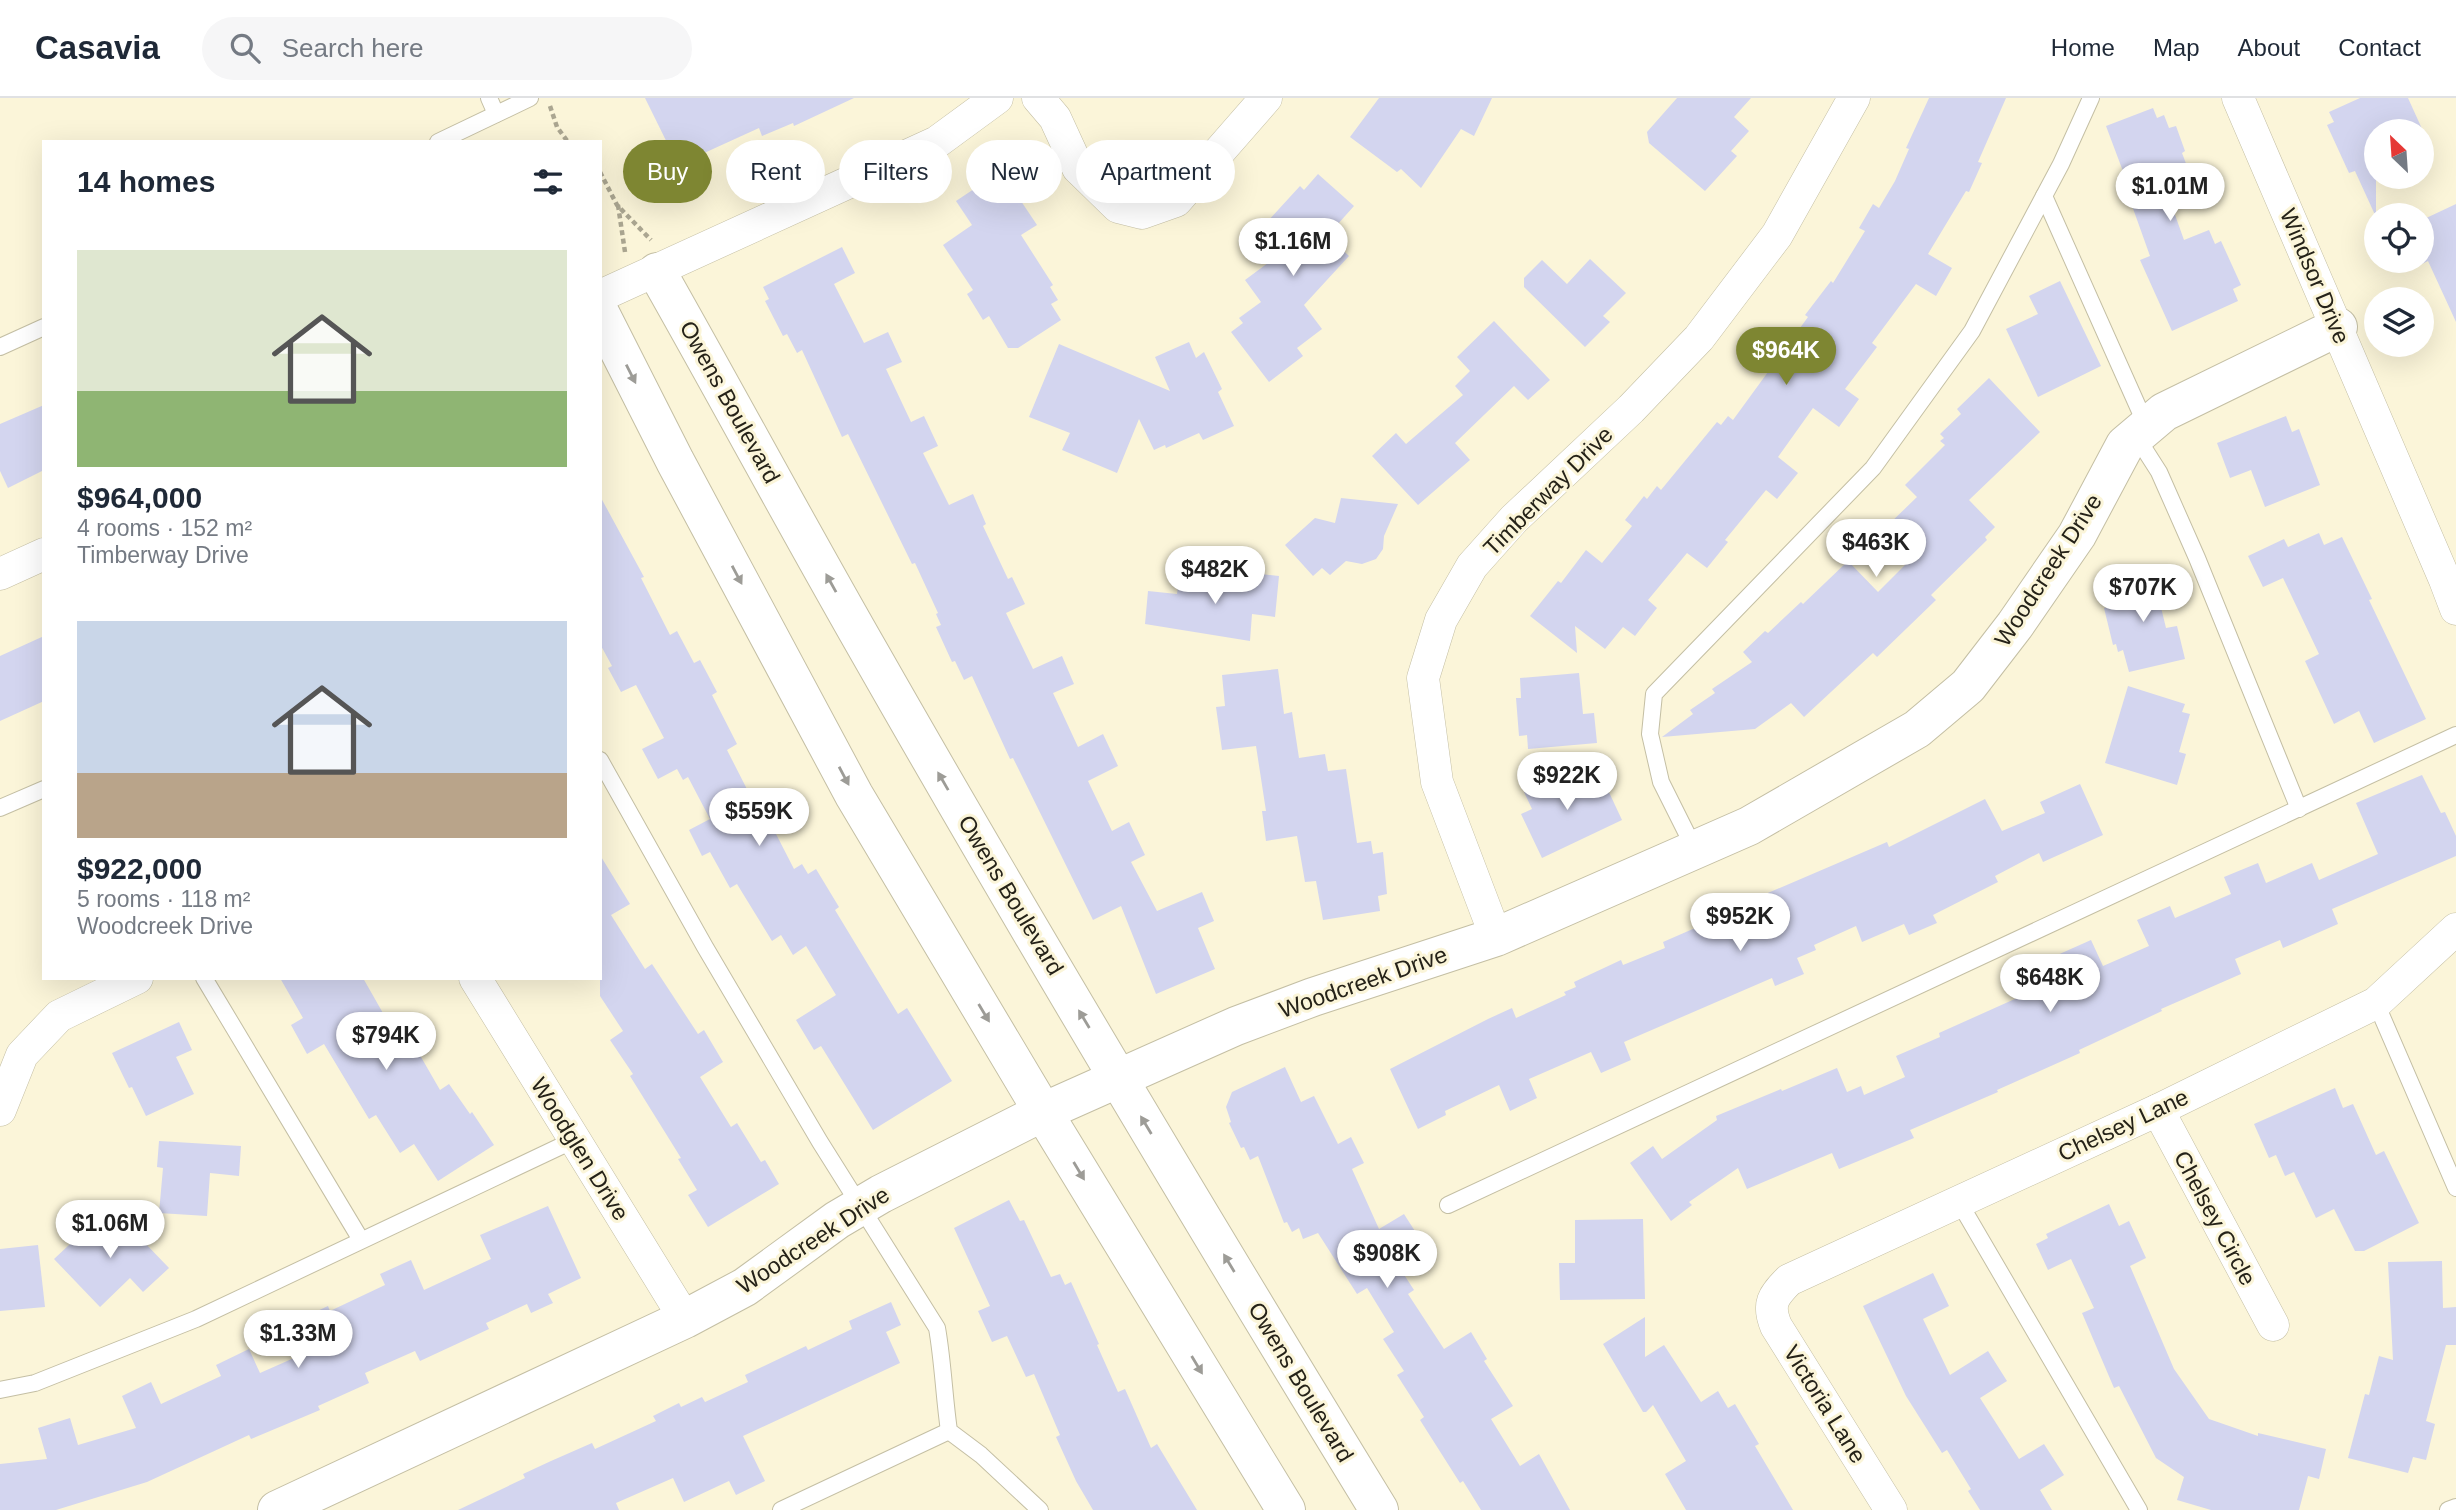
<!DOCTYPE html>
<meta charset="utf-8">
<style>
body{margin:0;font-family:Helvetica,sans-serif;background:#f6f6f7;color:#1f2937;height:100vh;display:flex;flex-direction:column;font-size:26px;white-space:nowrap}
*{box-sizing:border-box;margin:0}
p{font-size:23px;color:#747a83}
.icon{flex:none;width:38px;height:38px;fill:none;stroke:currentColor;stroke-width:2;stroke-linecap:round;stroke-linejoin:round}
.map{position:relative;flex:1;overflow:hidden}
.sheet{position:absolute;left:42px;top:42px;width:560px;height:840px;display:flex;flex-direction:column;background:#fff;border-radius:0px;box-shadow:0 7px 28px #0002}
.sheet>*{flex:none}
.top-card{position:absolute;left:623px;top:42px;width:665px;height:63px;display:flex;gap:14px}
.needle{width:46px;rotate:335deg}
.controls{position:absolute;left:2364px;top:21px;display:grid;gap:14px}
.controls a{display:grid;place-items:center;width:70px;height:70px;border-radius:50%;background:#fff;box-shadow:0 7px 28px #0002;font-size:35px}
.price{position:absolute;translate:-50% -60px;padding:0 16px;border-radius:24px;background:#fff;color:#222;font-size:23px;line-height:46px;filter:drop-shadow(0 2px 4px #0008)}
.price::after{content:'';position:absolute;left:50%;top:42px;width:21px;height:16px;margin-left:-10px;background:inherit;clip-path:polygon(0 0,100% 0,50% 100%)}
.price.current{background:#7e8632;color:#fff}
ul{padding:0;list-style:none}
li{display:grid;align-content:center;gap:14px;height:371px;padding:0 35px}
li span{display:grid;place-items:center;height:217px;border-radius:0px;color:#555}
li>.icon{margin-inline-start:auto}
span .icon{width:126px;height:126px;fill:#fffc;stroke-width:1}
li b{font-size:30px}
h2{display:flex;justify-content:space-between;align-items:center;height:84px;padding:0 35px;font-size:30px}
.pill{padding:0 24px;border-radius:32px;background:#fff;box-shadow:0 7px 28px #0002;font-size:24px;line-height:63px}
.pill.current{background:#7e8632;color:#fff}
header{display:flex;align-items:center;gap:42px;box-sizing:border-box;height:98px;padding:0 35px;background:#fff;border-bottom:2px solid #e0e1e3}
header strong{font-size:33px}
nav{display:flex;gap:38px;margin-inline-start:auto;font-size:24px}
.search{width:490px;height:63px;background:#f6f6f7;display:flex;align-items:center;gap:18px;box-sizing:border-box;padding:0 24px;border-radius:38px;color:#747a83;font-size:26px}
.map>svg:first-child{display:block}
.building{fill:#d3d5ef}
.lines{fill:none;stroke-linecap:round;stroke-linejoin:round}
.lane-casing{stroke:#c4bfa4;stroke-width:18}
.street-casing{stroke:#c4bfa4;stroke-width:33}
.secondary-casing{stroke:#c4bfa4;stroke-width:40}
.path{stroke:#aba691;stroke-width:4.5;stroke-dasharray:5 3.5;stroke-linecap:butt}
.lane{stroke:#fff;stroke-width:16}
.street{stroke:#fff;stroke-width:32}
.secondary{stroke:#fff;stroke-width:38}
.oneway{fill:#9d9c97}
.labels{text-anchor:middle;stroke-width:6;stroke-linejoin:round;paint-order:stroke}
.street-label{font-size:23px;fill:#252218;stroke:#fbf5d9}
</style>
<header>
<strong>Casavia</strong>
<div class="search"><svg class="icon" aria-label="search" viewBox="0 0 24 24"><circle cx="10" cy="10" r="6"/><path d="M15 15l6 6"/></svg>Search here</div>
<nav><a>Home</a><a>Map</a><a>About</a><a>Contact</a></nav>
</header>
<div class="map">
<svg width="2456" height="1412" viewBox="0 0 2456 1412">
<rect width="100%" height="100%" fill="#fbf5d9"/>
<g class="building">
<path d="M645,0H854L794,28L793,25L762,38L759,30L702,56L706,64L682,75Z"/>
<path d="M1379,0H1492L1474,38L1461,31L1421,90L1401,71L1397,74L1350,39Z"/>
<path d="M1677,0H1751L1734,19L1749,33L1731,53L1737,58L1705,93L1649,45L1647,34Z"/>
<path d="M1929,0H2006L1978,64L1982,65L1969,94L1966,93L1928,156L1952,170L1936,198L1916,186L1872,245L1877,249L1845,291L1859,301L1839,329L1813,310L1778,359L1798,375L1777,401L1766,392L1725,442L1728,444L1707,470L1687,455L1648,502L1657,510L1635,538L1623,529L1605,551L1575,528L1577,555L1530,518L1558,483L1561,485L1586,452L1602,465L1632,428L1625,422L1644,398L1647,401L1657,388L1661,392L1717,324L1721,327L1728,318L1733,322L1808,219L1805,217L1831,183L1833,185L1865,133L1859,130L1873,106L1879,110L1895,83L1909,51L1906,50Z"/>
<path d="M2360,0H2408L2423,33H2376V119L2355,73L2349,75L2327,27L2334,24L2329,14Z"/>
<path d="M2153,10L2157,20L2164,17L2169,30L2176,28L2185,53L2182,55L2190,76L2164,86L2184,142L2209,132L2215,146L2221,143L2241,187L2233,191L2238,203L2172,233L2140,162L2150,158L2121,77L2124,76L2106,28Z"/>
<path d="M1001,73L1037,127L1021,137L1053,187L1050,189L1058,202L1051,206L1061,222L1018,250H1008L989,218L983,222L967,196L973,192L943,147L972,127L956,103Z"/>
<path d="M1318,76L1354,108L1329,136L1332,140L1331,141L1349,158L1304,207L1322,231L1297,250L1303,258L1269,284L1231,234L1243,225L1239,220L1261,204L1245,182L1292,147L1267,124L1300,88L1304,92Z"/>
<path d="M2456,106V224L2428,163L2422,166V122Z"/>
<path d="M842,149L855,175L834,186L864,245L888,234L902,264L886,271L911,324L924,318L938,348L923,355L949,407L973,396L986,426L983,428L1008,481L1012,479L1025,506L1006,515L1033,571L1062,558L1074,586L1053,595L1078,649L1103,636L1118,668L1088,683L1112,733L1129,724L1145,757L1131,764L1157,813L1202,794L1214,823L1198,830L1215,871L1156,896L1121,808L1093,822L1013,660L1010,661L972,578L964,582L955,563L952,564L936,529L941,527L936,516L938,515L915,465L912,466L848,336L842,339L802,252L797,255L787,236L783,238L765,203L769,201L763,189Z"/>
<path d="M1590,161L1626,195L1603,218L1610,224L1585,249L1524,189V180L1542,162L1567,186Z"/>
<path d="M2060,183L2101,268L2038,299L2006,231L2038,216L2029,198Z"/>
<path d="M1494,223L1550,282L1528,302L1514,288L1455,345L1470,362L1418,407L1372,358L1396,335L1406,346L1463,297L1455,288L1470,273L1457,259Z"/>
<path d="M1189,244L1196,260L1204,254L1222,291L1218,294L1234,328L1203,342L1199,335L1166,350L1165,347L1154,352L1139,321L1117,375L1062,352L1070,335L1029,319L1059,246L1170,293L1155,259Z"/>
<path d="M1989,280L2040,334L1969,402L1995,429L1985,439L1987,442L1931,497L1936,502L1877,559L1873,555L1804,619L1791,605L1755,631L1662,639L1693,616L1690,612L1715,595L1712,591L1752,564L1743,554L1765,533L1768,535L1801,504L1803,506L1848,463L1878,494L1914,458L1886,429L1917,399L1905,387L1945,347L1940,343L1944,340L1940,336L1961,316L1957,311Z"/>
<path d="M44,307V372L8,390L0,373V326Z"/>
<path d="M2286,318L2292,334L2299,331L2320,387L2265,409L2251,372L2230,380L2217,345Z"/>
<path d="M600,398L644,479L641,480L670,537L677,533L694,565L700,562L717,594L712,597L737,646L727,652L751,699L756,697L794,771L802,766L808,776L816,771L839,809L835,812L898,916L907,910L952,983L873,1032L821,948L814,952L796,922L836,897L806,848L793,857L781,837L772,843L737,786L730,790L710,754L702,758L689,732L710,721L688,679L683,682L677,671L658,681L642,651L664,640L636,587L621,594L608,570L612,568L600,546Z"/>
<path d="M1341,400L1398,406L1384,438L1383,451L1376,461L1362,466L1346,463L1330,477L1322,470L1313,478L1285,447L1315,420L1335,425Z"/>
<path d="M2319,435L2324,447L2342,439L2372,501L2369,502L2426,621L2374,645L2359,613L2334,626L2305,563L2319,556L2283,480L2263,489L2248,458L2284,441L2288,449Z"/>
<path d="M2151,468L2166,530L2177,528L2185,561L2129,574L2123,552L2118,554L2116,546L2113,547L2104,510L2126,505L2119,476Z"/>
<path d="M1233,473L1279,478L1275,519L1252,516L1250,543L1145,526L1148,493L1177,496L1179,481L1232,488Z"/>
<path d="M44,538V603L0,623V558Z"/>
<path d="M1278,571L1284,616L1292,614L1299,660L1325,656L1328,673L1346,671L1357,745L1371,743L1373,756L1383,754L1387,796L1378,798L1380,813L1323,822L1316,783L1305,784L1297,738L1266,743L1262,713H1266L1256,648L1222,652L1216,609L1225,608L1222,577Z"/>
<path d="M1579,575L1583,616L1594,615L1597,645L1528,651L1527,637L1519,638L1516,600H1521L1520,580Z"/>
<path d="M2128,588L2185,606L2182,614L2190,616L2179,654L2186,656L2177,687L2105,665Z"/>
<path d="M1577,669L1591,698L1607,690L1622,722L1542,760L1521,716L1532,711L1524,694Z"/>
<path d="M2422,677L2441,715L2445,714L2456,738V758L2332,811L2338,826L2283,850L2280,842L2235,861L2241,876L2161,911L2162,913L2079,952L2080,955L1997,992L1998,994L1910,1032L1914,1040L1839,1071L1832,1055L1747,1091L1738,1070L1689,1104L1692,1107L1671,1123L1630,1065L1653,1048L1662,1061L1717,1022L1716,1018L1781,991L1782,993L1837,970L1847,994L1861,988L1864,997L1905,979L1896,958L1940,939L1939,935L2017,900L2008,879L2091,842L2103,868L2149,848L2137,822L2170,808L2175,820L2231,796L2224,779L2258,765L2266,785L2312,765L2319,782L2378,756L2356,705Z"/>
<path d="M2080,686L2103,737L2043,764L2039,755L1995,778L1998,784L1933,817L1937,825L1909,837L1904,826L1862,844L1856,828L1814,847L1816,852L1797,860L1804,876L1775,888L1772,880L1624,944L1631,962L1601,975L1591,954L1529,981L1537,1000L1510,1013L1499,987L1445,1013L1446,1017L1418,1031L1390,971L1488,921L1512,910L1516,920L1566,897L1564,894L1576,889L1574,884L1621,862L1623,867L1665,850L1663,844L1741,810L1740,807L1887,744L1889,749L1985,701L2002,733L2045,715L2040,704Z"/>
<path d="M600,757L630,806L611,817L645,871L652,866L698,936L704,932L723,964L700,979L731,1029L737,1025L761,1064L765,1062L779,1086L708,1129L688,1097L697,1092L678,1061L681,1060L630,978L633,976L610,942L623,933L600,898Z"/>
<path d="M280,880H363L392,931L402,926L440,992L449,986L470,1016L472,1014L494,1047L438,1083L414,1046L400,1055L376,1017L369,1021L324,946L307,956L291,927L303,920Z"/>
<path d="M179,924L192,952L176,959L194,996L146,1018L132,989L129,990L112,955Z"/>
<path d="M1285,969L1301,1004L1314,998L1338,1046L1351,1039L1364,1065L1352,1071L1379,1131L1404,1116L1420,1141L1400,1154L1408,1167L1401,1172L1414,1192L1408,1196L1444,1251L1471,1234L1487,1261L1484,1263L1513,1308L1491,1321L1520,1368L1539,1356L1570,1412H1481L1463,1383L1460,1385L1420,1322L1424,1319L1397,1277L1404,1273L1383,1241L1394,1234L1367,1190L1357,1196L1318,1135L1303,1141L1299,1130L1292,1134L1287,1124L1284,1125L1258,1058L1250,1062L1244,1049L1241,1050L1229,1025L1231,1024L1226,1009L1232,994Z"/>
<path d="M2335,990L2343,1010L2353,1006L2376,1057L2384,1053L2419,1125L2364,1153H2355L2334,1111L2316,1120L2294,1074L2285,1078L2276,1057L2269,1060L2254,1026Z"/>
<path d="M159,1043L241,1048L239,1078L210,1075L207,1118L159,1115L163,1070L157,1069Z"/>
<path d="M1009,1102L1020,1123L1024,1122L1051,1179L1060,1176L1065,1187L1071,1184L1099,1246L1097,1247L1118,1294L1125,1291L1151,1350L1157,1346L1197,1412H1093L1076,1383L1056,1339L1060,1337L1034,1276L1026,1279L1007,1238L992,1244L978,1213L990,1208L954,1130Z"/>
<path d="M2109,1106L2119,1128L2129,1123L2146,1160L2130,1168L2174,1271L2209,1321L2258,1338V1335L2326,1351L2319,1381L2308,1378L2299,1412H2211L2177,1402L2184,1379L2156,1360L2119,1288L2114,1290L2082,1215L2094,1210L2071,1161L2048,1172L2036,1146L2048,1140L2046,1136Z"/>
<path d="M548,1108L581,1180L548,1196L553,1205L531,1215L527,1206L486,1225L489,1231L420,1263L415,1253L365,1275L369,1285L318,1308L320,1312L251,1341L249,1337L147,1384L56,1412H0V1366L47,1361L38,1330L70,1320L78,1347L136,1330L122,1298L151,1284L161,1306L221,1278L216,1267L249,1251L260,1275L312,1252L298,1222L328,1208L330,1213L385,1187L380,1176L411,1162L424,1192L491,1161L480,1137Z"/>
<path d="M114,1113L169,1170L143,1194L130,1180L100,1209L54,1161L83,1134L85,1136L102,1119L104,1122Z"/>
<path d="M1643,1121L1645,1201L1560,1202L1559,1165H1575V1122Z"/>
<path d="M38,1147L45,1209L0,1213V1151Z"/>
<path d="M2442,1163L2443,1210L2456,1209V1247H2446L2426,1323L2435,1326L2426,1362L2413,1359L2408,1375L2348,1360L2365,1296L2369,1297L2379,1258L2393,1262L2388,1164Z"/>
<path d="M1933,1175L1949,1208L1923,1221L1950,1277L1988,1253L2007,1283L1980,1300L2019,1361L2044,1346L2064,1377L2040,1392L2052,1412H1980L1968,1393L1971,1391L1947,1352L1942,1355L1906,1298L1863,1208Z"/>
<path d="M891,1204L901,1227L886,1234L900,1265L743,1338L765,1383L736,1397L729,1383L684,1404L673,1380L616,1405L619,1412H458L525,1380L523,1376L551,1363L592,1345L595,1351L656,1323L653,1318L679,1305L681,1309L702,1299L705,1304L748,1284L745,1277L806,1248L808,1252L852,1231L849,1223Z"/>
<path d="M1645,1219V1259L1664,1247L1701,1304L1718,1293L1728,1310L1735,1306L1759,1346L1755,1348L1793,1412H1686L1665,1376L1686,1363L1653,1307L1646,1314H1643L1603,1246Z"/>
</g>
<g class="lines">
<defs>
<g id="lane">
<path d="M489,0L496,16"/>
<path d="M438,44L530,0"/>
<path d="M2044,98L2147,329"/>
<path d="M0,249L44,229"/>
<path d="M2136,338L2159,374L2197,460L2299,711"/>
<path d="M600,662L705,849L820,1044L937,1230C943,1264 944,1298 949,1333L981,1357L1040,1412"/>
<path d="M0,710L44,691"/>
<path d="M1695,752L1661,684L1650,636L1654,596L1873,370L1972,233L2061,66L2091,0"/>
<path d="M204,880L361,1142"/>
<path d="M2376,905L2456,1090"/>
<path d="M1959,1104L2139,1412"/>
<path d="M1448,1107L2456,637"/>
<path d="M0,1292L35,1285L196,1221L574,1042"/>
<path d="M781,1412L949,1333"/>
<path d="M2448,1412L2456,1409"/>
</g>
<g id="street">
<path d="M1038,0L1055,20L1078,70L1118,109L1142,115L1176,103L1266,0"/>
<path d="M2238,0L2445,482L2456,511"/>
<path d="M600,198L937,44L997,0"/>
<path d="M0,476L44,456"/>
<path d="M1496,839L1437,684L1423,580L1441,522L1472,468L1514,421L1631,311L1699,240L1777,137L1854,0"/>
<path d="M475,880L685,1221"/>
<path d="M0,1012L22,957L59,918L137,880"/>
<path d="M2158,1012L2273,1227"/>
<path d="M1891,1412L1776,1228C1767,1206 1773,1198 1789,1182L2158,1012L2376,905L2456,831"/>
</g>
<g id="secondary">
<path d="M657,174C729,301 798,430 871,557C1035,845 1206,1129 1379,1412"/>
<path d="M600,215L675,363L854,697L1043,1014L1286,1412"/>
<path d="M277,1412L685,1221L745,1189L837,1122L881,1096L1043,1014L1236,928L1313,899L1496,839L1749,728L1917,631L1968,588L2015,527L2077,437L2125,347L2164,314L2338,229"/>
</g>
</defs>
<use href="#lane" class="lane-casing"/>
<use href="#street" class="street-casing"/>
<use href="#secondary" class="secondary-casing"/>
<g class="path">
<path d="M550,8L557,29L568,44"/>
<path d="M600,74L617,107L651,142"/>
<path d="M618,107L625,154"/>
</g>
<use href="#lane" class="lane"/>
<use href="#street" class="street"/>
<use href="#secondary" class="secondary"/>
</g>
<defs><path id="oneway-solid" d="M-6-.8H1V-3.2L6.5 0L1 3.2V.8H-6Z" transform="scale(1.75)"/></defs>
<g class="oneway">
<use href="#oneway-solid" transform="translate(631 276) rotate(63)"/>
<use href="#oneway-solid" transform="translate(737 477) rotate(62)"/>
<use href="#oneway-solid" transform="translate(831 485) rotate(-119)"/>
<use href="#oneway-solid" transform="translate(844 678) rotate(62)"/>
<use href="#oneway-solid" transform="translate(943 683) rotate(-120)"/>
<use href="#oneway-solid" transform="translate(984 915) rotate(59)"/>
<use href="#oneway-solid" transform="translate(1084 921) rotate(-121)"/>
<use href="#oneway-solid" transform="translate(1146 1027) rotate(-121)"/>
<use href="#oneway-solid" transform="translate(1079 1073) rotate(59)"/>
<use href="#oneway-solid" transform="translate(1229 1165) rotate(-121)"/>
<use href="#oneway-solid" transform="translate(1197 1267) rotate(59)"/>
</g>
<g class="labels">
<g class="street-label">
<text transform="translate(2315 178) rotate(67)" y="8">Windsor Drive</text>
<text transform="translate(730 304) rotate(61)" y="8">Owens Boulevard</text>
<text transform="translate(1548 393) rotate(-45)" y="8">Timberway Drive</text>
<text transform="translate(2048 472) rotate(-57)" y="8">Woodcreek Drive</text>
<text transform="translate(1011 797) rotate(59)" y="8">Owens Boulevard</text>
<text transform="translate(1363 884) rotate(-19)" y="8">Woodcreek Drive</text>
<text transform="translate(2123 1027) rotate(-25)" y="8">Chelsey Lane</text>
<text transform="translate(580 1051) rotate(58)" y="8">Woodglen Drive</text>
<text transform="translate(2215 1120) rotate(62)" y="8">Chelsey Circle</text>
<text transform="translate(813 1142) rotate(-33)" y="8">Woodcreek Drive</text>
<text transform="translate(1301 1284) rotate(59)" y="8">Owens Boulevard</text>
<text transform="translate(1825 1306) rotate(58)" y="8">Victoria Lane</text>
</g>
</g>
</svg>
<div class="controls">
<a><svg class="needle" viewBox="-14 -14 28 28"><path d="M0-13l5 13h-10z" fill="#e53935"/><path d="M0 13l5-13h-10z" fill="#747a83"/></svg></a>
<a><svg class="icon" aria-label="locate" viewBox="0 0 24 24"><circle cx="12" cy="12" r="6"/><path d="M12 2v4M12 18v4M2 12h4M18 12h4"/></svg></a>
<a><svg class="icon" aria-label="layers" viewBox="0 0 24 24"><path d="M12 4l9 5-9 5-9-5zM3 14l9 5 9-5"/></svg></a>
</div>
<b class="price" style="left:2170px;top:125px">$1.01M</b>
<b class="price" style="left:1293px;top:180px">$1.16M</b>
<b class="price current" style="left:1786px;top:289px">$964K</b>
<b class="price" style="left:1876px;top:481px">$463K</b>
<b class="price" style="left:1215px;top:508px">$482K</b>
<b class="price" style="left:2143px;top:526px">$707K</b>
<b class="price" style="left:1567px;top:714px">$922K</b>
<b class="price" style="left:759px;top:750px">$559K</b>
<b class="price" style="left:1740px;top:855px">$952K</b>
<b class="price" style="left:2050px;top:916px">$648K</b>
<b class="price" style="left:386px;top:974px">$794K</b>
<b class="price" style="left:110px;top:1162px">$1.06M</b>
<b class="price" style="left:1387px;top:1192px">$908K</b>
<b class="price" style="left:298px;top:1272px">$1.33M</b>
<div class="top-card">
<a class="pill current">Buy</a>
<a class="pill">Rent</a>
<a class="pill">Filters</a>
<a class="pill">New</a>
<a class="pill">Apartment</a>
</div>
<section class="sheet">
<h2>14 homes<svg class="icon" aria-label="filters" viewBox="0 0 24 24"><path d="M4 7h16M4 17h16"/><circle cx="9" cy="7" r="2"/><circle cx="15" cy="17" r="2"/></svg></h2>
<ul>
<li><span style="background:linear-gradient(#dfe7d0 65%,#8fb573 0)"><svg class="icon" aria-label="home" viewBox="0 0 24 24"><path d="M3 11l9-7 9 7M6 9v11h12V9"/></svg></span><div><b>$964,000</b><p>4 rooms · 152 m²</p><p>Timberway Drive</p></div></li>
<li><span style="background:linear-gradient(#c9d6e8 70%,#b9a48a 0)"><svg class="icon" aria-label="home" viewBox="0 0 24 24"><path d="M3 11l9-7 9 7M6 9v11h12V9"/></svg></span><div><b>$922,000</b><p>5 rooms · 118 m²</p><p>Woodcreek Drive</p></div></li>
</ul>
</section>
</div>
